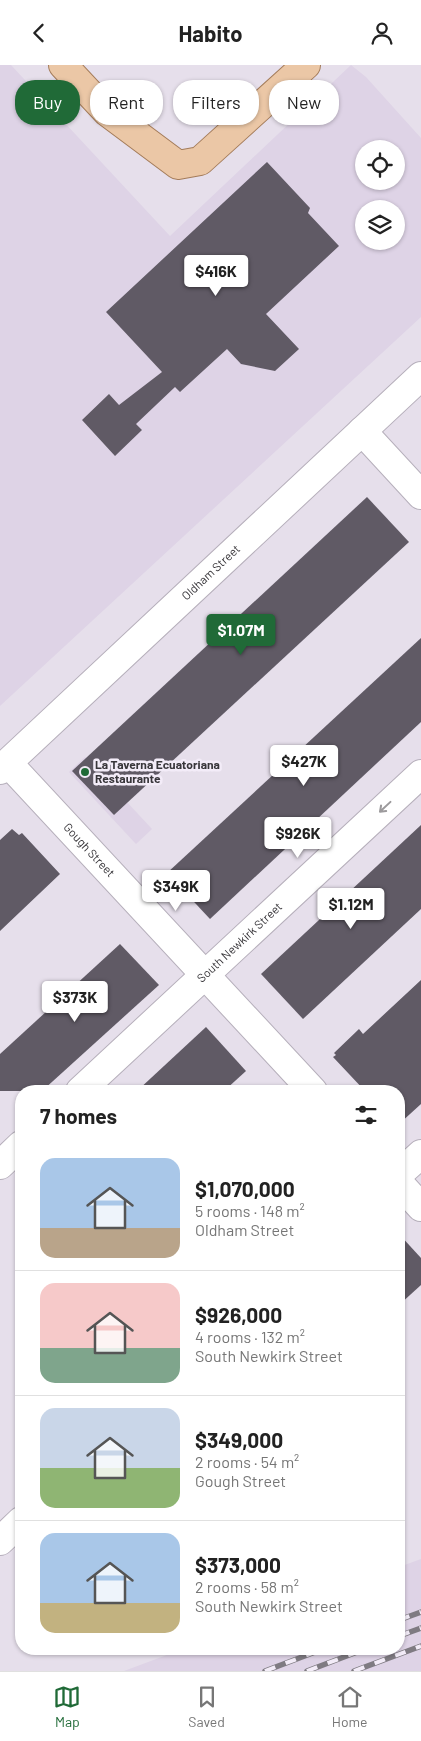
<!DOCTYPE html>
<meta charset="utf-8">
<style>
body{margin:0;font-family:Barlow,sans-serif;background:#f2f2f2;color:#222;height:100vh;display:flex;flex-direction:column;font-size:19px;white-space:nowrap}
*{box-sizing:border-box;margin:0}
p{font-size:16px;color:#767676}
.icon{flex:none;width:28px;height:28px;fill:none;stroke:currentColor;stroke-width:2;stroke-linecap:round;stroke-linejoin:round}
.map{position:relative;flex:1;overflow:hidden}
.side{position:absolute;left:15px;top:1020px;width:390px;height:570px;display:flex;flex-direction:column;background:#fff;border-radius:20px;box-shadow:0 1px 4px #0004}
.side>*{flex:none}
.guide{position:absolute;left:15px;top:15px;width:391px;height:45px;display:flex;gap:10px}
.controls{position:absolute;left:355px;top:75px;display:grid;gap:10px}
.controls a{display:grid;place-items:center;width:50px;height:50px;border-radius:50%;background:#fff;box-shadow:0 1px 4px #0004;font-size:25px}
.price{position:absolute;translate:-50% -42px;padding:0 11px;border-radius:5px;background:#fff;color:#222;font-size:16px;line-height:32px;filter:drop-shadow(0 1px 2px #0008)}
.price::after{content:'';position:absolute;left:50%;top:30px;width:15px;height:11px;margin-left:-8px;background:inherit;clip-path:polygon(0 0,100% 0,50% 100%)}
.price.active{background:#206a37;color:#fff}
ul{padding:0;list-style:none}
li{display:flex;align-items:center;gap:15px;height:125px;padding:0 25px}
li+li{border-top:1px solid #e0e0e0}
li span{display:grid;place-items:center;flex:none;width:140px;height:100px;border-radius:15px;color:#555}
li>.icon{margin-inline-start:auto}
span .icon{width:60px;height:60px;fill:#fffc;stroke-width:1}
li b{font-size:21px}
h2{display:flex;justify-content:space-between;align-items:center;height:60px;padding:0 25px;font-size:21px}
.chip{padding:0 18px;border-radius:20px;background:#fff;box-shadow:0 1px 4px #0004;font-size:18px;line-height:45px}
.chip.active{background:#206a37;color:#fff}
header{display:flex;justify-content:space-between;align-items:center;height:65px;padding:0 25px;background:#fff;font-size:22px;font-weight:700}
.menu{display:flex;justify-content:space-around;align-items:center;height:70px;border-top:1px solid #e0e0e0;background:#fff;font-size:14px;color:#767676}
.menu a{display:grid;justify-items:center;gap:2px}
.menu .active{color:#206a37}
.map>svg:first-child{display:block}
.built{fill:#ded3e6;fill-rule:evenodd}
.building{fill:#605a65}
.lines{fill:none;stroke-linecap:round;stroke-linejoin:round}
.minor-casing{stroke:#b6afbb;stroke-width:30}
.major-casing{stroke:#a47c5a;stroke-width:30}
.minor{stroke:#fff;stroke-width:28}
.major{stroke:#ebc7a6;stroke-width:28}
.rail-casing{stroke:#7f7b82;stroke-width:5.5}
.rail{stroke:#f3ecf8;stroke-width:4;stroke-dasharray:11;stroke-linecap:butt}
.oneway{stroke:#9c9a9c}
.poi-dot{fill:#206a37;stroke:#f3ecf8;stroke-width:2}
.labels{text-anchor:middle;stroke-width:5;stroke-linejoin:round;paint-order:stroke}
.street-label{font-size:12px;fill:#38363a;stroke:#f3ecf8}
.poi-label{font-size:12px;font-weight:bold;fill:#38363a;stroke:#f3ecf8;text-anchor:start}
</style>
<header><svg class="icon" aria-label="back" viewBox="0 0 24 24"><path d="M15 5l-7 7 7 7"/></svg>Habito<svg class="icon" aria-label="person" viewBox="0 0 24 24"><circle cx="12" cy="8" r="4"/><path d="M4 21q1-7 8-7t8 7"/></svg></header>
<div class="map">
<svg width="421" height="1606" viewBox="0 0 421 1606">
<rect width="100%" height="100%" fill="#e6dfeb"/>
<g class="built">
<path d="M0,0H11L170,171L351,0L366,12L421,73V252L0,641ZM364,84H396V116H364ZM364,144H396V176H364Z"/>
<path d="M85,692L152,764L136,779L69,707Z"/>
<path d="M421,1494V1606H124L183,1584H399V1502Z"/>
</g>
<g class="building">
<path d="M267,97L310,143L308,148L339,181L266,249L299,284L275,306L241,299L227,284L180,327L175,322L136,359L142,365L115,391L82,355L109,329L119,340L162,307L106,247Z"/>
<path d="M367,432L409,477L114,750L72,706Z"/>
<path d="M421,573V657L210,854L167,808Z"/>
<path d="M421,760V844L303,954L261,909Z"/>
<path d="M12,764L19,770L22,768L60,809L0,866V775Z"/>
<path d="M120,879L159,920L42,1026H0V989Z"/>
<path d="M421,915V1039L399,1059V1026H365L333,992L336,990L334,988L359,964L363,969Z"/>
<path d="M206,962L246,1006L224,1026H137Z"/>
<path d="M399,1169L421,1193V1220L399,1240Z"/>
</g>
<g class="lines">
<defs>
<g id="minor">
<path d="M362,366L421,430"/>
<path id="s1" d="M8,698L313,1026"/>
<path id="s2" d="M0,705L421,311"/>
<path id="s3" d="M80,1026L421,709"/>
<path d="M0,1100L21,1080"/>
<path d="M399,1109L421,1089"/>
<path d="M399,1118L421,1142"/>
<path d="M0,1476L21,1456"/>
</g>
<path id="major" d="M63,0L107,47L178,100L200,96L306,0"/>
</defs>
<use href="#minor" class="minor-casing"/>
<use href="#major" class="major-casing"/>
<use href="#minor" class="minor"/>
<use href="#major" class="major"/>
<defs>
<g id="rail">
<path d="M399,1555L421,1547"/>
<path d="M399,1571L421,1563"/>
<path d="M265,1606L323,1584"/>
<path d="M307,1606L365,1584"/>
<path d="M354,1606L421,1581"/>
</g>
</defs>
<use href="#rail" class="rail-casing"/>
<use href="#rail" class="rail"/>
</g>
<defs><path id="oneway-shaft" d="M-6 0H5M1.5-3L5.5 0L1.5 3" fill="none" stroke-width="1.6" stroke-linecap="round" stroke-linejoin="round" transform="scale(1.25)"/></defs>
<use class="oneway" href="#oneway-shaft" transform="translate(385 742) rotate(137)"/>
<circle class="poi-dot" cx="85" cy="707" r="5"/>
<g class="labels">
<g class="street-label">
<text dy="4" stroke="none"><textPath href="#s2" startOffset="289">Oldham Street</textPath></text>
<text dy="4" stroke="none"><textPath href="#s1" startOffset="119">Gough Street</textPath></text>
<text dy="4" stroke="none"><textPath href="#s3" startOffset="218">South Newkirk Street</textPath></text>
</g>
<g class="poi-label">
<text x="95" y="704">La Taverna Ecuatoriana<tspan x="95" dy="14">Restaurante</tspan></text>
</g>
</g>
</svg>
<div class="controls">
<a><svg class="icon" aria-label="locate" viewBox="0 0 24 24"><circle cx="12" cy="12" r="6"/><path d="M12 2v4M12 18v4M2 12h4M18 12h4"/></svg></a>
<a><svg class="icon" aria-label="layers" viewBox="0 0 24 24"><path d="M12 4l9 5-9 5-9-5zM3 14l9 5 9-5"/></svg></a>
</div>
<b class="price" style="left:216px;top:232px">$416K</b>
<b class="price active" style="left:241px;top:591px">$1.07M</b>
<b class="price" style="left:304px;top:722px">$427K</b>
<b class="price" style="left:298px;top:794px">$926K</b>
<b class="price" style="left:176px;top:847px">$349K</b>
<b class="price" style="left:351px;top:865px">$1.12M</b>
<b class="price" style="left:75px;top:958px">$373K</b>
<div class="guide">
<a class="chip active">Buy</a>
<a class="chip">Rent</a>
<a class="chip">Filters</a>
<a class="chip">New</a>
</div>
<section class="side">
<h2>7 homes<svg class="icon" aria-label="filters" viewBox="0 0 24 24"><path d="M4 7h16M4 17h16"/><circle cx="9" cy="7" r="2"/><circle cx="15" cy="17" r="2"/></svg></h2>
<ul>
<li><span style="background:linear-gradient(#a9c7e8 70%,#b9a48a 0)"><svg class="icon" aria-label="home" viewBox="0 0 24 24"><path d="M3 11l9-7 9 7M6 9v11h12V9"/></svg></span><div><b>$1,070,000</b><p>5 rooms · 148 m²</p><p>Oldham Street</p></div></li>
<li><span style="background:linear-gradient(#f6c9c9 65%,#7fa58c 0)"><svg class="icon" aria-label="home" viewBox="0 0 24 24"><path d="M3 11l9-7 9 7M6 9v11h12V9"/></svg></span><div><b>$926,000</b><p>4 rooms · 132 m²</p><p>South Newkirk Street</p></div></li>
<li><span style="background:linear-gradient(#c9d6e8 60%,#8fb573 0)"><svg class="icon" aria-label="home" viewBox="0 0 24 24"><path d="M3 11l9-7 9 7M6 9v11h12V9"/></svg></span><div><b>$349,000</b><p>2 rooms · 54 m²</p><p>Gough Street</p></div></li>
<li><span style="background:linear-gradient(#a9c7e8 70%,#c2b280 0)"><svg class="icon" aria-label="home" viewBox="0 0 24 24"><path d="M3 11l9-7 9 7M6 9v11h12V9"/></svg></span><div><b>$373,000</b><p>2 rooms · 58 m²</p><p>South Newkirk Street</p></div></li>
</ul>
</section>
</div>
<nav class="menu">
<a class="active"><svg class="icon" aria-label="map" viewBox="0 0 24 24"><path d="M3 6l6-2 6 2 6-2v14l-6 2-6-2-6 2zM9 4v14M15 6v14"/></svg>Map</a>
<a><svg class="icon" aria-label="saved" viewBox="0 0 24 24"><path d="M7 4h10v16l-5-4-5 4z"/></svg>Saved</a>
<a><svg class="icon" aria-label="home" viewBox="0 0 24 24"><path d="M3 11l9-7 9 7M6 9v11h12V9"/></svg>Home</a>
</nav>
